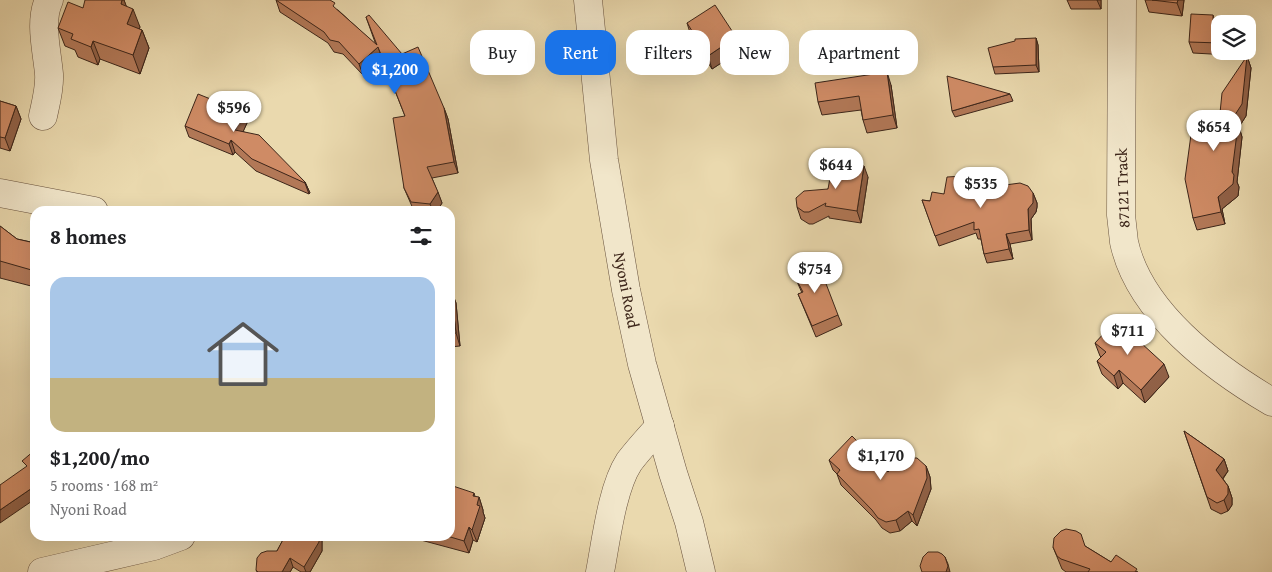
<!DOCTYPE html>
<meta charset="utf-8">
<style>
body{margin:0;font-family:"Gentium Book Plus",serif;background:#f6f6f6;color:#202124;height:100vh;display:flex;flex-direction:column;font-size:19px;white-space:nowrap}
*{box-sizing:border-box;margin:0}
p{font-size:16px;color:#757577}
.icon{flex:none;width:28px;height:28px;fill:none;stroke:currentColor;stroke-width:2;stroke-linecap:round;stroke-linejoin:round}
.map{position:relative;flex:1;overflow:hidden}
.drawer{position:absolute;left:30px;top:206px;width:425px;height:335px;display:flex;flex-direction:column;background:#fff;border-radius:15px;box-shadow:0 5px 20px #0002}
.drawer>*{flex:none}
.guide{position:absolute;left:470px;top:30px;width:475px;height:45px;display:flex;gap:10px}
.fabs{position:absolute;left:1211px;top:15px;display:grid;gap:10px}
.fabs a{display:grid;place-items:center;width:45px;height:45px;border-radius:10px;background:#fff;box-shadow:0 5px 20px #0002;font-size:25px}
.price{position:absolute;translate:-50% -42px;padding:0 11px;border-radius:18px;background:#fff;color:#222;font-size:16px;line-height:32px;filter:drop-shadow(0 1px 2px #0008)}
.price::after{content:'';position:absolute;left:50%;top:30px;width:15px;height:11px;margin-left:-8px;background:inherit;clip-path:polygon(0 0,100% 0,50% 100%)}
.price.selected{background:#1a73e8;color:#fff}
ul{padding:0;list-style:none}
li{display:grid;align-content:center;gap:10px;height:265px;padding:0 20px}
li+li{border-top:1px solid #e0e0e0}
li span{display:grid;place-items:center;height:155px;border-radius:15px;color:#555}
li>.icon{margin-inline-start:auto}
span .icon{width:90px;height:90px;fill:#fffc;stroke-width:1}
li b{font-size:21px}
h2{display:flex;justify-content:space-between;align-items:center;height:60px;padding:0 20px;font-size:21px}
.chip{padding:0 18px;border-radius:15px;background:#fff;box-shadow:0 5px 20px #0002;font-size:18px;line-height:45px}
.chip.selected{background:#1a73e8;color:#fff}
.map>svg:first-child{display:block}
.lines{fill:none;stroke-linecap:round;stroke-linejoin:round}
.minor-casing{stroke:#68523e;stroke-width:29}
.minor{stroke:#f1e6ca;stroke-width:28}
.wall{fill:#b27857;stroke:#3c2519}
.shaded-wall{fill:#916147;stroke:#3c2519}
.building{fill:#cf8b65;stroke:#3c2519}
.labels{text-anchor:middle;stroke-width:4;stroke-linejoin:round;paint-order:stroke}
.street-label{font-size:16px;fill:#3c2519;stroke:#f1e6ca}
</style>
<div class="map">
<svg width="1272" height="572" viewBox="0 0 1272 572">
<rect width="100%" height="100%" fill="#ead9ae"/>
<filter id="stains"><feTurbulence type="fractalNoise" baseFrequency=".004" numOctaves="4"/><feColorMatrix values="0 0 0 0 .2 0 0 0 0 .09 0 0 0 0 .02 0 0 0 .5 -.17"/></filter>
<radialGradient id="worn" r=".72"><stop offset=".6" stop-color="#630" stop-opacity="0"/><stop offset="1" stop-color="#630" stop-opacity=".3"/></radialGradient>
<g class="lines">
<defs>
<g id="minor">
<path d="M588,0L604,160L626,290L642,364L673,473L689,522L701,572"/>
<path d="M1122,0L1121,215C1122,224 1123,233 1124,242C1139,312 1214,368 1272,402"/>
<path d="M43,116C46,102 50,88 49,74C47,51 39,21 49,0"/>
<path d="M0,193L94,211"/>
<path d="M42,572L154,546L181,536"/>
<path d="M600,572C606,541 612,488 629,462C638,450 649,438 660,426"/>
</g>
</defs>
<use href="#minor" class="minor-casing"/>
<use href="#minor" class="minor"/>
</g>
<g class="wall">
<path d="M122,0H124L126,6L140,27L139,29L142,30L149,48L140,74L100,59L98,65L78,57L75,50L65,46L58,28L83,8Z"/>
<path d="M276,0L338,10L376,45L366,17L444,108L448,119L458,173L432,178L442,203L437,211H414L404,188L405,116L382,58L363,75L343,54L334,52L328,43L280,12Z"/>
<path d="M1067,0H1101V9H1071Z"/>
<path d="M1145,0H1184L1182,16L1149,12Z"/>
<path d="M1213,15L1215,21L1220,24V51H1248V25L1255,36L1253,56H1247L1251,68L1246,116L1239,127L1242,137L1237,182L1239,187L1238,196L1222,209L1225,224L1197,230L1193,218L1219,123L1247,56L1193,53L1189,42Z"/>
<path d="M687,23L736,37L741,50L712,69L691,36Z"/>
<path d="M1036,38L1038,45L1039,72L995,74L993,67Z"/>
<path d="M891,85L897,128L867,133L863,120L861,110L822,115L818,102Z"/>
<path d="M1010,94L1013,101L955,117L952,111Z"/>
<path d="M0,101L16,106L21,119L10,151L0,148Z"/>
<path d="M243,112L247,123L243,131L305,182L310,193L309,194L256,171L235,152L233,155L189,137L185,126Z"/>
<path d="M998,174L1001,185L1033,193L1037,203V207L1036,212L1031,219L1032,240L1010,244L1013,259L987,263L984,254L981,239H978L976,233L939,246L922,200L930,201L944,194Z"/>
<path d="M868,177L861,223L829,218V216L813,224H809L801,219L797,207L828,189L834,179Z"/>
<path d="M0,226L17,239L35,243V287L0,278Z"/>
<path d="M795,277L838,315L842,325L816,337L798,294L802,293Z"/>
<path d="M450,290H451L456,303L460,346L450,347Z"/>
<path d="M1095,343L1169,377L1145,403L1123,383L1118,389L1102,374L1097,361L1101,357L1100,356Z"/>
<path d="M1184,431L1224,459L1228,471L1223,479L1228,486L1232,498V505L1228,511L1221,514L1211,509Z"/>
<path d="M829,460L888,472L926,466L930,477L931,489L917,526L912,521L900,531L890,533L882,528L876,520L841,485L837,474L833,470Z"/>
<path d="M479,497L483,510V512L485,518L477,542L473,540L469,553L417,539L416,536H450Z"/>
<path d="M285,536H322V551L310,572H301L293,567L290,572H257L256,570L277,551Z"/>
<path d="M1085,546L1111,562L1138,572H1066L1062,569L1053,547Z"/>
</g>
<g class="shaded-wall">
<path d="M122,0H124L130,16L121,4Z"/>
<path d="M1097,0H1101V9Z"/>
<path d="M1178,0H1184L1182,16L1177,3Z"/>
<path d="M133,9L140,27L134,42L127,24Z"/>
<path d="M1251,25L1255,36L1253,56L1249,45Z"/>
<path d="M142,30L149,48L140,74L133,55Z"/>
<path d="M736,37L741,50L712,69L708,56Z"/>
<path d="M1036,38L1038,45L1039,72L1036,65Z"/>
<path d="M93,41L100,59L98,65L91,47Z"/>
<path d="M378,47L382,58L363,75L359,64Z"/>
<path d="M1247,56L1251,68L1246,116L1239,127L1242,137L1237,182L1239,187L1238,196L1222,209L1225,224L1221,212L1218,197L1232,172L1229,124Z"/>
<path d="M887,72L891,85L897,128L893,115Z"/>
<path d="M16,106L21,119L10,151L5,138Z"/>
<path d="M444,108L448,119L458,173L454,162Z"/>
<path d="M243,112L247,123L239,141L235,130Z"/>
<path d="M231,140L235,152L233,155L229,144Z"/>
<path d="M864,166L868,177L861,223L857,211Z"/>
<path d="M998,174L1001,183L1002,195L998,186Z"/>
<path d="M305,182L310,193L309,194L305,183Z"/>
<path d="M438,192L442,203L437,211H433L430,204Z"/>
<path d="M1033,193L1037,203V207L1036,212L1031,219L1032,240L1029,230L1028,209Z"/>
<path d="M1006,234L1010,244L1013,259L1009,249Z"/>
<path d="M451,290L456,303L460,346L456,333Z"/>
<path d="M1164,364L1169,377L1145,403L1141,390Z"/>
<path d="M1119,370L1123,383L1118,389L1114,376Z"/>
<path d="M1224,459L1228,471L1220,482L1216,470Z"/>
<path d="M926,466L930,477L931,489L917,526L913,515Z"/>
<path d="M35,486V499L0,523V510Z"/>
<path d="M1228,486L1232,498V505L1228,511L1224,500Z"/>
<path d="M474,493L477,503L479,497L483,510V512L485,518L477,542L472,530L473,496Z"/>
<path d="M908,511L912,521L900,531L896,520Z"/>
<path d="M469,527L473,540L469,553L464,541Z"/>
<path d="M319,536H322V551L310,572H306L304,567Z"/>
<path d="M945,557L948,564L950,572H946Z"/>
<path d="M290,558L293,567L290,572H282Z"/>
</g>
<g class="building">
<path d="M85,0H122L121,4L133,9L127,24L142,30L133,55L93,41L91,47L71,39L73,34L58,28L68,2L83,8Z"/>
<path d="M276,0H330L335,3L333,6L377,45L366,17L369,15L402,54L418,47L444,108L454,162L427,167L438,192L430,204L411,202L404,188L393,118L405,116L378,47L359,64L339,42L330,40L324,32Z"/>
<path d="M1152,0H1178L1177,3Z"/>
<path d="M715,5L736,37L708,56L687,23Z"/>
<path d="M1191,14L1213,15V20L1239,24H1220V43L1189,42Z"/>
<path d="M1248,25H1251L1249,45H1248Z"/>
<path d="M1036,38V65L993,67L988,48L1015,41V39Z"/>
<path d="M1247,56L1242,104L1229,124L1238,125L1232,172L1234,175L1233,184L1218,197L1221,212L1193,218L1185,179L1193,120L1219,123L1222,93Z"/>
<path d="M887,72L893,115L863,120L859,96L818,102L815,83Z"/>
<path d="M947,76L1010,94L952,111Z"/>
<path d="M198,94L243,112L235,130L259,135L305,182V183L252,159L231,140L229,144L185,126Z"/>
<path d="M0,101L16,106L5,138L0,137Z"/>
<path d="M837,161L864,166L857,211L825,206L826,203L809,212H804L797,207L796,198L804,191L828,189L830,178L834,179Z"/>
<path d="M998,174V186L1020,183L1028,186L1033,193V203L1028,209L1029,230L1006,234L1009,249L984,254L979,229L974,230V222L935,236L922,200L930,201L932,192L944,194L947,177Z"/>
<path d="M0,226L17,239L35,243V271L0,261Z"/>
<path d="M809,261L820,268L838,315L812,326L798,294L803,292L795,277V272L800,264Z"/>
<path d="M450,290H451L456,333L450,334Z"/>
<path d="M1116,320L1164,364L1141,390L1119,370L1114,376L1097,361L1106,352L1095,343Z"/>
<path d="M1184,431L1224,459L1216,470L1228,486V494L1224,500L1217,503L1207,497Z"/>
<path d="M852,436L888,472L900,460L905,458H917L926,466L927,478L913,515L908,511L896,520L886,522L878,518L872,510L837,474L840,470L829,460Z"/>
<path d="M35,450V486L0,510V485L27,466L22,461Z"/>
<path d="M450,485L474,493L473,496L479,497L477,505L480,506L472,530L469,527L464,541L447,536H450Z"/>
<path d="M1066,529L1076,531L1081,534L1085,546L1111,562L1116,555L1137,569L1135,572H1088L1090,569L1061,559L1057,556L1053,547L1054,538L1061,531Z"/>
<path d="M285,536H319V542L304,567L290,558L282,572H258L256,570L257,558L261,553L267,551H277Z"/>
<path d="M928,552H938L942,554L945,557L948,566L946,572H922L920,566L923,557Z"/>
</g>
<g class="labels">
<g class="street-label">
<text transform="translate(1122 188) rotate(-92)" y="6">87121 Track</text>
<text transform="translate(627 290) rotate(79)" y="6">Nyoni Road</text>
</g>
</g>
<rect width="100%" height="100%" filter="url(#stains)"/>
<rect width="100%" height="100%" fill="url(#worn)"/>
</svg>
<div class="fabs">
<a><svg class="icon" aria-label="layers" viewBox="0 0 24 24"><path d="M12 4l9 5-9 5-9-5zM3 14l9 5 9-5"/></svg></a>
</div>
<b class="price selected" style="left:395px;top:95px">$1,200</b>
<b class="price" style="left:234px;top:133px">$596</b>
<b class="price" style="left:1214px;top:152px">$654</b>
<b class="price" style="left:836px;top:190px">$644</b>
<b class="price" style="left:981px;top:209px">$535</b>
<b class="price" style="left:815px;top:294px">$754</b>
<b class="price" style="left:1128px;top:356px">$711</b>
<b class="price" style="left:881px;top:481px">$1,170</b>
<div class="guide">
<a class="chip">Buy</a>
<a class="chip selected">Rent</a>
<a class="chip">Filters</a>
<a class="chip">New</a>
<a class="chip">Apartment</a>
</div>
<section class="drawer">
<h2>8 homes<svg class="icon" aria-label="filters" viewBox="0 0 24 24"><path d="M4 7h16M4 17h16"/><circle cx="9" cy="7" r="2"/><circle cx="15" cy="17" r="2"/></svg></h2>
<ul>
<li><span style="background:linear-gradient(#a9c7e8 65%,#c2b280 0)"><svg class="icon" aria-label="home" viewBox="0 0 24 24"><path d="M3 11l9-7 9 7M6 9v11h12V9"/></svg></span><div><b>$1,200/mo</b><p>5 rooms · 168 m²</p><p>Nyoni Road</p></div></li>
</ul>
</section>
</div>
